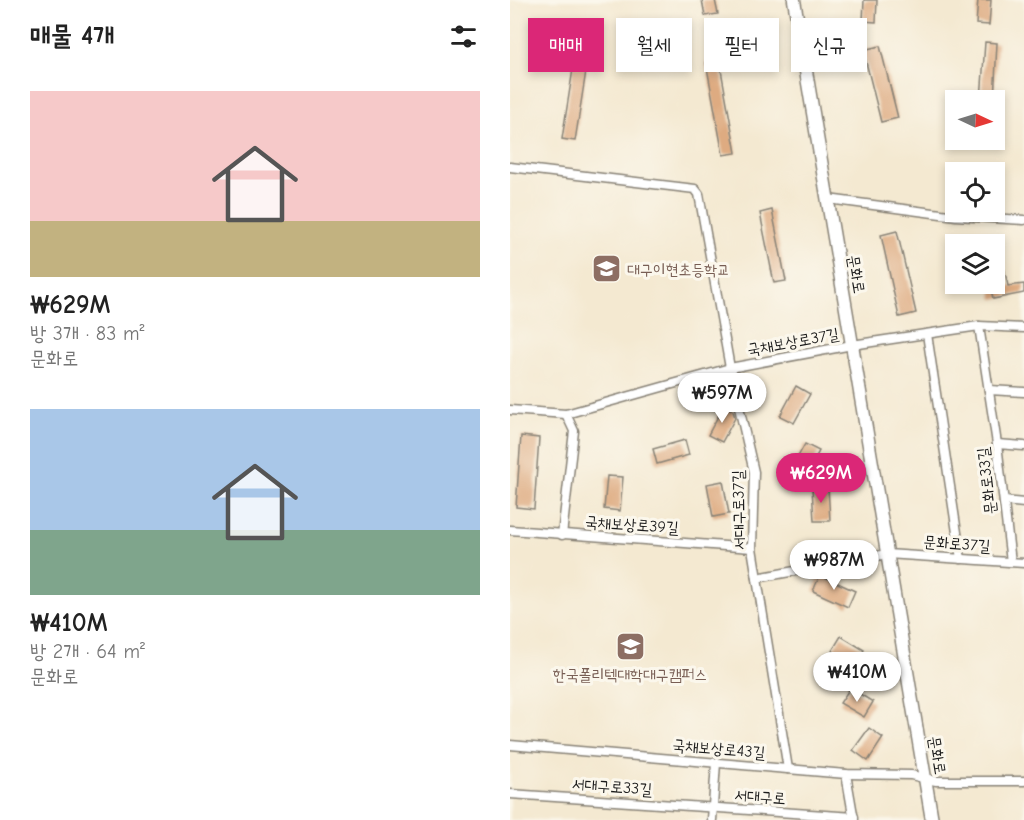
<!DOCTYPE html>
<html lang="ko">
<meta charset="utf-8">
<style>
body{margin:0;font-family:"Comic Neue","Poor Story",sans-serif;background:#f2f2f2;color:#222;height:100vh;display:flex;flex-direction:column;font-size:22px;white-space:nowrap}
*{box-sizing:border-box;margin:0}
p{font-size:20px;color:#767676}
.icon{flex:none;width:33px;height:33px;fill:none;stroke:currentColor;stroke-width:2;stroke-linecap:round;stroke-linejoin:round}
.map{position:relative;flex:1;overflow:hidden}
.details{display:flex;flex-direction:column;background:#fff;width:510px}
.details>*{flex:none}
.hud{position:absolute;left:18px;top:18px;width:405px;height:54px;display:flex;gap:12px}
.needle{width:39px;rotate:94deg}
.controls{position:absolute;left:435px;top:90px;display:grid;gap:12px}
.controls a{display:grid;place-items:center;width:60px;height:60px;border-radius:0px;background:#fff;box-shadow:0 3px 9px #0003;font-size:30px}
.price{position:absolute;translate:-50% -51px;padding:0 14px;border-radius:21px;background:#fff;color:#222;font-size:20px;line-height:39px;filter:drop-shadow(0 2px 3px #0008)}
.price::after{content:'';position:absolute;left:50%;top:36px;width:18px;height:14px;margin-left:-9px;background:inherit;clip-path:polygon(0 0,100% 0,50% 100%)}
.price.current{background:#db2777;color:#fff}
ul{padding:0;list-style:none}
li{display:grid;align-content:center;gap:12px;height:318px;padding:0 30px}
li span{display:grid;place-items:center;height:186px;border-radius:0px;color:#555}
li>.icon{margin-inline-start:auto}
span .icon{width:108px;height:108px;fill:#fffc;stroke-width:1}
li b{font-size:26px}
h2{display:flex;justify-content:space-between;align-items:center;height:72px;padding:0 30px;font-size:26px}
.tag{padding:0 21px;border-radius:0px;background:#fff;box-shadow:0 3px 9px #0003;font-size:21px;line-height:54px}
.tag.current{background:#db2777;color:#fff}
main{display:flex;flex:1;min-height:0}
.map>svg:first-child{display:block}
.building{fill:#deab81}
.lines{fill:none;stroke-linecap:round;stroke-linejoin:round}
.street-casing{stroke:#888276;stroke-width:11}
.secondary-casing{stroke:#888276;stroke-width:15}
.street{stroke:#fff;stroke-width:8}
.secondary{stroke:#fff;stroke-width:12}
.labels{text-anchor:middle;stroke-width:6;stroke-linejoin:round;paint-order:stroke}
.education-label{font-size:16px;fill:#785e54;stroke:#fbf7ec;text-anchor:start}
.street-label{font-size:16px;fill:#1c1c1c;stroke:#fbf7ec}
</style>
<main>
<section class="details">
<h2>매물 4개<svg class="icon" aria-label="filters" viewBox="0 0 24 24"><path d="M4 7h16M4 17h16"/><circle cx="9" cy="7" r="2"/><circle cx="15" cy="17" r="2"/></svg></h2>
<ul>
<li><span style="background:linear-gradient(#f6c9c9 70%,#c2b280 0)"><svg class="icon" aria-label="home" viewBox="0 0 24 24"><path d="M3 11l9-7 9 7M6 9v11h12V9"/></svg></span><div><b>₩629M</b><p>방 3개 · 83 m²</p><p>문화로</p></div></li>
<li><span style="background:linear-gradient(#a9c7e8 65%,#7fa58c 0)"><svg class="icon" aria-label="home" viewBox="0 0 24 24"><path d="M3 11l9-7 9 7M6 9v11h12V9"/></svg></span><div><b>₩410M</b><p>방 2개 · 64 m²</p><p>문화로</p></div></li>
</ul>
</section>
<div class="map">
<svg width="514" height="820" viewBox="0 0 514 820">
<rect width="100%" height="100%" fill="#fbf7ec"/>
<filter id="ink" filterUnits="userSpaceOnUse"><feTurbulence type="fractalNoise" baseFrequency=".0167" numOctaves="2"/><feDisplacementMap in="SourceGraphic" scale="12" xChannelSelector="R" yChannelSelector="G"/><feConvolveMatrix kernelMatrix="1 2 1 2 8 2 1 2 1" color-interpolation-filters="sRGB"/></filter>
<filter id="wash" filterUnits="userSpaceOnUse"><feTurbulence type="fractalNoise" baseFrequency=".008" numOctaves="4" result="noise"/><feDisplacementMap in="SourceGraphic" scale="24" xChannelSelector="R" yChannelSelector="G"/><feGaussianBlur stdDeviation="1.35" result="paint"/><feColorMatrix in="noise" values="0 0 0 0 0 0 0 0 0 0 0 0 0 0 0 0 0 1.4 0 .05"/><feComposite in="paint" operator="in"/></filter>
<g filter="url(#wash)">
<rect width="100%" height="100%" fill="#f4e9d1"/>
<g id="blocks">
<g class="building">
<path d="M192,0H205L208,14L195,16Z"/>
<path d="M354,0H367L366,22L353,21Z"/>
<path d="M468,0H481L479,25L466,24Z"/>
<path d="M475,42L487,43L484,100H471Z"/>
<path d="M370,46L388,118L371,122L353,50Z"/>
<path d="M66,50L79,52L65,141L52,139Z"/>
<path d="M209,59L226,153L213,155L196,62Z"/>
<path d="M262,210L276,281L264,283L250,213Z"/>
<path d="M387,231L406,313L389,317L371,235Z"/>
<path d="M484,240H488L498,286L514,284V293L483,299L480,284H484Z"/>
<path d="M286,386L300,394L284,423L270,416Z"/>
<path d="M214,405L223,411L225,418L212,442L198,435Z"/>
<path d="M11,436L29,438L24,509L6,507Z"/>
<path d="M175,440L179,455L147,464L143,449Z"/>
<path d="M295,444L309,451L293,481L279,473Z"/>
<path d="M97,476L113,477L110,511L94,509Z"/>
<path d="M213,481L219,514L203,517L197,484Z"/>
<path d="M318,487L320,521H304L302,488Z"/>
<path d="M310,575L345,591L338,607L303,591Z"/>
<path d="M331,636L354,650L345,665L322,651Z"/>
<path d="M340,688L363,702L354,717L330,703Z"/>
<path d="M359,728L373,738L358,761L343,750Z"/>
</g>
</g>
</g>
<g filter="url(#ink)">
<use href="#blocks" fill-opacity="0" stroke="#888276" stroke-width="1.5"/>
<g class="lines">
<defs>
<g id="street">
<path d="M0,167L185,189L189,194L220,368L244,472L242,548L278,769"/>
<path d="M318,199L446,216L514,220"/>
<path d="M469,326L487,444L501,562"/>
<path d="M417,334L451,559"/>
<path d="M479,390L514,392"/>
<path d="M0,410L56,414L220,368L342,345L469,326L514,328"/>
<path d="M487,444L514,446"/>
<path d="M494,501L514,503"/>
<path d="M0,530L242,548"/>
<path d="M52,535L64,431L56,414"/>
<path d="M247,578L377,554L514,563"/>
<path d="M0,745L336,774L401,775L426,781H514"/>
<path d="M336,774L344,820"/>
<path d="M0,794L344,817"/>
<path d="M202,820L206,763"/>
</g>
<path id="secondary" d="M284,0L422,820"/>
</defs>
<use href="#street" class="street-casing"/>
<use href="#secondary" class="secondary-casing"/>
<use href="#street" class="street"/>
<use href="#secondary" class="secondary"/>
</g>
</g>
<defs>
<symbol id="school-square" viewBox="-11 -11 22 22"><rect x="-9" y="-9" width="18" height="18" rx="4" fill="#8d6e63" stroke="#fbf7ec"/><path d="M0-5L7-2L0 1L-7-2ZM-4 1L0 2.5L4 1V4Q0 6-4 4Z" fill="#fff"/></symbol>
</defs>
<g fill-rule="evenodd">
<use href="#school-square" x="80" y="252" width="33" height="33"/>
<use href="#school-square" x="104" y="630" width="33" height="33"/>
</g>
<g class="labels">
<g class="education-label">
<text x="117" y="275">대구이현초등학교</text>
<text x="120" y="680" text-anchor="middle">한국폴리텍대학대구캠퍼스</text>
</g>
<g class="street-label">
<text transform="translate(347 274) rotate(80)" y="6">문화로</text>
<text transform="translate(283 341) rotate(-10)" y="6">국채보상로37길</text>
<text transform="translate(476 481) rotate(-97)" y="6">문화로33길</text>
<text transform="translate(228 510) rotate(-91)" y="6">서대구로37길</text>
<text transform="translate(122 524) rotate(4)" y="6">국채보상로39길</text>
<text transform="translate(447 543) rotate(4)" y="6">문화로37길</text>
<text transform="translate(209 748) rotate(5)" y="6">국채보상로43길</text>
<text transform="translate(428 755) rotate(80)" y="6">문화로</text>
<text transform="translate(102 786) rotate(4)" y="6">서대구로33길</text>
<text transform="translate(250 796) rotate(4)" y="6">서대구로</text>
</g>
</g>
</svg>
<div class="controls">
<a><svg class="needle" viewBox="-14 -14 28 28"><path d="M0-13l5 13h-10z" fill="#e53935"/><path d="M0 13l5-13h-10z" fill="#767676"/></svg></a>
<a><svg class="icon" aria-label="locate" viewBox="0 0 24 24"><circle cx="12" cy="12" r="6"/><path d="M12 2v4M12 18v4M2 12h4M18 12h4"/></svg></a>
<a><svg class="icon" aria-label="layers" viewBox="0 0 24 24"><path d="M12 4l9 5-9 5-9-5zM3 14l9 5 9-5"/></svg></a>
</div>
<b class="price" style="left:212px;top:424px">₩597M</b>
<b class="price current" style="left:311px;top:504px">₩629M</b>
<b class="price" style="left:324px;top:591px">₩987M</b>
<b class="price" style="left:347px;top:703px">₩410M</b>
<div class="hud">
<a class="tag current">매매</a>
<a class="tag">월세</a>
<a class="tag">필터</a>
<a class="tag">신규</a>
</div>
</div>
</main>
